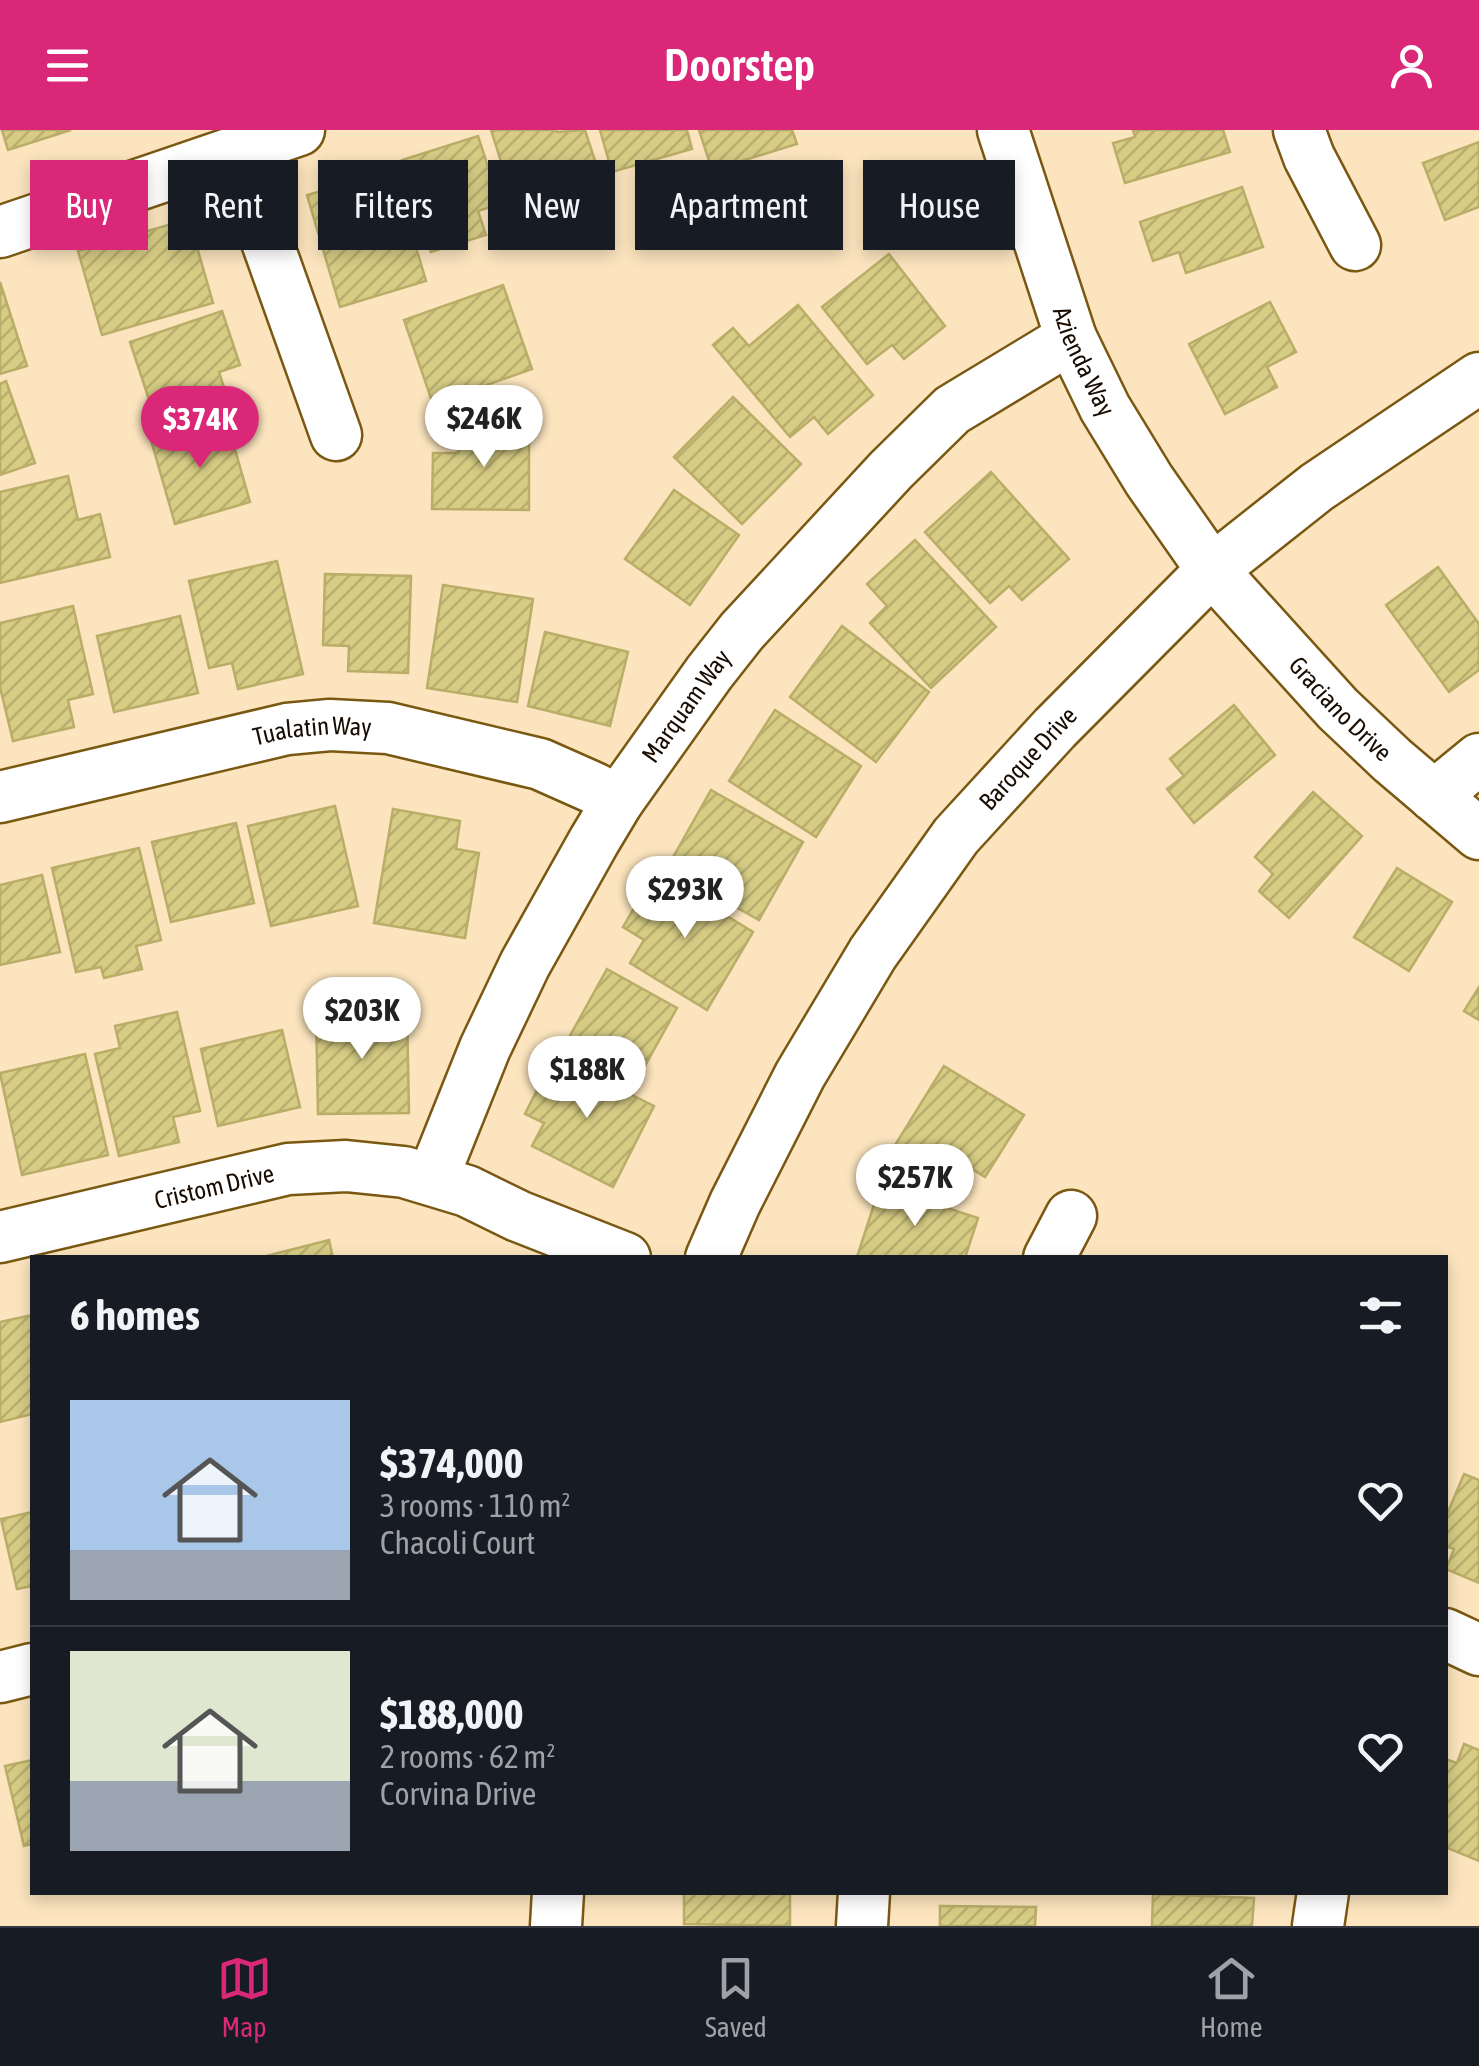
<!DOCTYPE html>
<meta charset="utf-8">
<style>
body{margin:0;font-family:"Asap Condensed",sans-serif;background:#20242c;color:#f1f3f6;height:100vh;display:flex;flex-direction:column;font-size:38px;white-space:nowrap}
*{box-sizing:border-box;margin:0}
p{font-size:32px;color:#9ea1a6}
.icon{flex:none;width:55px;height:55px;fill:none;stroke:currentColor;stroke-width:2;stroke-linecap:round;stroke-linejoin:round}
.map{position:relative;flex:1;overflow:hidden}
.side{position:absolute;left:30px;top:1125px;width:1418px;height:640px;display:flex;flex-direction:column;background:#171b24;border-radius:0px;box-shadow:0 5px 15px #0003}
.side>*{flex:none}
.hud{position:absolute;left:30px;top:30px;width:1420px;height:90px;display:flex;gap:20px}
.price{position:absolute;translate:-50% -85px;padding:0 22px;border-radius:35px;background:#fff;color:#222;font-size:32px;line-height:65px;filter:drop-shadow(0 2px 5px #0008)}
.price::after{content:'';position:absolute;left:50%;top:60px;width:30px;height:22px;margin-left:-15px;background:inherit;clip-path:polygon(0 0,100% 0,50% 100%)}
.price.on{background:#db2777;color:#fff}
ul{padding:0;list-style:none}
li{display:flex;align-items:center;gap:30px;height:250px;padding:0 40px}
li+li{border-top:2px solid #363941}
li span{display:grid;place-items:center;flex:none;width:280px;height:200px;border-radius:0px;color:#555}
li>.icon{margin-inline-start:auto}
span .icon{width:120px;height:120px;fill:#fffc;stroke-width:1}
li b{font-size:42px}
h2{display:flex;justify-content:space-between;align-items:center;height:120px;padding:0 40px;font-size:42px}
.chip{padding:0 35px;border-radius:0px;background:#171b24;box-shadow:0 5px 15px #0003;font-size:35px;line-height:90px}
.chip.on{background:#db2777;color:#fff}
header{display:flex;justify-content:space-between;align-items:center;height:130px;padding:0 40px;background:#db2777;color:#fff;font-size:45px;font-weight:600}
.dock{display:flex;justify-content:space-around;align-items:center;height:140px;border-top:2px solid #363941;background:#171b24;font-size:28px;color:#9ea1a6}
.dock a{display:grid;justify-items:center;gap:5px}
.dock .on{color:#db2777}
.map>svg:first-child{display:block}
.building{fill:url(#building-hatch);stroke:#b9ad67;stroke-width:2.5}
.lines{fill:none;stroke-linecap:round;stroke-linejoin:round}
.minor-casing{stroke:#7a5812;stroke-width:55}
.minor{stroke:#fff;stroke-width:50}
.labels{text-anchor:middle;stroke-width:10;stroke-linejoin:round;paint-order:stroke}
.street-label{font-size:25px;fill:#180b00;stroke:#fbe4be}
</style>
<header><svg class="icon" aria-label="menu" viewBox="0 0 24 24"><path d="M4 6h16M4 12h16M4 18h16"/></svg>Doorstep<svg class="icon" aria-label="person" viewBox="0 0 24 24"><circle cx="12" cy="8" r="4"/><path d="M4 21q1-7 8-7t8 7"/></svg></header>
<div class="map">
<svg width="1479" height="1796" viewBox="0 0 1479 1796">
<defs>
<pattern id="building-hatch" width="6" height="6" patternUnits="userSpaceOnUse" patternTransform="scale(2.5)"><rect width="6" height="6" fill="#d7cc84"/><path d="M-1 1l2-2M0 6l6-6M5 7l2-2" fill="none" stroke="#b8ae70"/></pattern>
</defs>
<rect width="100%" height="100%" fill="#fbe4be"/>
<g class="building">
<path d="M2,0H71L8,20Z"/>
<path d="M491,0H556L557,2L585,0L611,80L525,107Z"/>
<path d="M600,0H687L692,19L612,42Z"/>
<path d="M699,0H792L797,14L712,40Z"/>
<path d="M1133,0H1223L1230,22L1125,53L1113,13L1135,7Z"/>
<path d="M478,6L500,74L478,81L486,105L431,122L402,30Z"/>
<path d="M1479,12V77L1445,90L1423,33Z"/>
<path d="M393,40L426,151L340,177L307,65Z"/>
<path d="M1242,57L1263,117L1186,143L1179,122L1153,131L1140,92Z"/>
<path d="M189,89L213,173L102,205L78,121Z"/>
<path d="M889,124L945,196L904,229L892,215L867,234L822,177Z"/>
<path d="M0,152L27,236L0,244Z"/>
<path d="M503,155L532,239L433,274L404,190Z"/>
<path d="M1270,172L1296,222L1267,237L1277,257L1225,284L1189,214Z"/>
<path d="M798,175L873,265L828,304L814,287L790,307L713,215L733,198L749,216Z"/>
<path d="M222,181L240,235L219,242L227,267L156,291L130,212Z"/>
<path d="M6,251L35,333L0,345V254Z"/>
<path d="M733,267L801,334L742,394L674,327Z"/>
<path d="M226,288L250,372L175,394L151,310Z"/>
<path d="M458,296H529V380L432,379L433,323H458Z"/>
<path d="M991,342L1069,429L1022,470L1009,456L990,473L925,402Z"/>
<path d="M68,346L78,390L100,384L110,427L0,453V362Z"/>
<path d="M674,360L739,405L690,475L625,429Z"/>
<path d="M915,410L996,497L931,558L870,493L887,476L867,454Z"/>
<path d="M277,431L303,544L238,559L232,533L209,538L189,451Z"/>
<path d="M1438,437L1479,494V540L1449,562L1386,475Z"/>
<path d="M325,444L411,446L408,543L348,541L349,516L323,515Z"/>
<path d="M443,455L533,469L517,572L427,558Z"/>
<path d="M73,476L93,564L68,570L74,597L13,611L0,557V493Z"/>
<path d="M180,486L198,563L114,582L97,506Z"/>
<path d="M842,496L929,562L876,632L790,567Z"/>
<path d="M545,502L628,522L610,596L528,576Z"/>
<path d="M1234,575L1275,625L1194,693L1167,659L1184,646L1170,629Z"/>
<path d="M775,580L861,636L816,707L729,651Z"/>
<path d="M711,660L803,712L759,790L667,738Z"/>
<path d="M1313,662L1362,706L1289,788L1259,761L1273,744L1255,727Z"/>
<path d="M335,676L358,776L271,796L248,696Z"/>
<path d="M393,679L460,691L456,719L479,723L465,808L374,793Z"/>
<path d="M236,693L254,773L171,792L152,712Z"/>
<path d="M139,718L161,810L136,816L142,839L104,848L101,837L76,842L52,738Z"/>
<path d="M1397,738L1452,772L1409,841L1354,807Z"/>
<path d="M655,742L753,802L707,880L630,833L644,810L623,797Z"/>
<path d="M42,745L60,822L0,835V755Z"/>
<path d="M607,839L677,878L636,952L566,913Z"/>
<path d="M1479,857V890L1464,881Z"/>
<path d="M407,881L409,983L318,984L316,882Z"/>
<path d="M177,882L200,981L173,987L179,1012L119,1026L95,924L120,918L115,896Z"/>
<path d="M282,900L300,977L218,996L201,919Z"/>
<path d="M85,924L108,1025L22,1045L0,943Z"/>
<path d="M554,926L654,976L613,1057L532,1016L544,993L525,984Z"/>
<path d="M944,936L1024,985L985,1047L972,1039L958,1061L892,1020Z"/>
<path d="M880,1056L978,1088L965,1128L857,1127Z"/>
<path d="M329,1110L333,1128H267L266,1126Z"/>
<path d="M32,1185V1284L0,1292V1192Z"/>
<path d="M1464,1344L1479,1350V1453L1446,1439L1454,1419L1445,1416V1389Z"/>
<path d="M32,1382V1456L17,1459L1,1389Z"/>
<path d="M1464,1614L1479,1620V1731L1445,1717V1629L1457,1633Z"/>
<path d="M32,1630V1714L24,1716L5,1636Z"/>
<path d="M684,1762H790V1796L684,1794Z"/>
<path d="M1153,1764L1254,1768L1252,1796H1152Z"/>
<path d="M940,1776L1036,1777L1035,1796H940Z"/>
</g>
<g class="lines">
<defs>
<g id="minor">
<path id="s1" d="M1003,0L1071,208L1105,278L1149,350L1212,440L1338,579L1392,630L1479,704"/>
<path d="M1299,0L1309,27L1355,115"/>
<path d="M235,22L336,305"/>
<path d="M0,102L299,0"/>
<path d="M1434,666L1479,629"/>
<path id="s2" d="M0,667L287,599L330,595L388,598L540,634L594,658L618,671"/>
<path id="s3" d="M432,1050L485,918L525,834L594,711L618,671L709,543L742,501L891,340L952,280L1071,208"/>
<path id="s4" d="M0,1107L288,1039L346,1036L404,1042L467,1061L518,1086L625,1128"/>
<path id="s5" d="M711,1128L735,1073L800,945L873,823L956,706L1055,598L1212,440L1317,357L1479,248"/>
<path d="M1049,1128L1071,1086"/>
<path d="M1445,1504L1479,1520"/>
<path d="M0,1547L32,1539"/>
<path d="M556,1796L558,1762"/>
<path d="M862,1796L864,1762"/>
<path d="M1318,1796L1323,1762"/>
</g>
</defs>
<use href="#minor" class="minor-casing"/>
<use href="#minor" class="minor"/>
</g>
<g class="labels">
<g class="street-label">
<text dy="9" stroke="none"><textPath href="#s1" startOffset="245">Azienda Way</textPath></text>
<text dy="9" stroke="none"><textPath href="#s3" startOffset="540">Marquam Way</textPath></text>
<text dy="9" stroke="none"><textPath href="#s1" startOffset="680">Graciano Drive</textPath></text>
<text dy="9" stroke="none"><textPath href="#s2" startOffset="320">Tualatin Way</textPath></text>
<text dy="9" stroke="none"><textPath href="#s5" startOffset="595">Baroque Drive</textPath></text>
<text dy="9" stroke="none"><textPath href="#s4" startOffset="220">Cristom Drive</textPath></text>
</g>
</g>
</svg>
<b class="price" style="left:484px;top:340px">$246K</b>
<b class="price on" style="left:200px;top:341px">$374K</b>
<b class="price" style="left:685px;top:811px">$293K</b>
<b class="price" style="left:362px;top:932px">$203K</b>
<b class="price" style="left:587px;top:991px">$188K</b>
<b class="price" style="left:915px;top:1099px">$257K</b>
<div class="hud">
<a class="chip on">Buy</a>
<a class="chip">Rent</a>
<a class="chip">Filters</a>
<a class="chip">New</a>
<a class="chip">Apartment</a>
<a class="chip">House</a>
</div>
<section class="side">
<h2>6 homes<svg class="icon" aria-label="filters" viewBox="0 0 24 24"><path d="M4 7h16M4 17h16"/><circle cx="9" cy="7" r="2"/><circle cx="15" cy="17" r="2"/></svg></h2>
<ul>
<li><span style="background:linear-gradient(#a9c7e8 75%,#9aa5b1 0)"><svg class="icon" aria-label="home" viewBox="0 0 24 24"><path d="M3 11l9-7 9 7M6 9v11h12V9"/></svg></span><div><b>$374,000</b><p>3 rooms · 110 m²</p><p>Chacoli Court</p></div><svg class="icon" aria-label="heart" viewBox="0 0 24 24"><path d="M12 20l-8-8c-3-5 5-10 8-4 3-6 11-1 8 4z"/></svg></li>
<li><span style="background:linear-gradient(#dfe7d0 65%,#9aa5b1 0)"><svg class="icon" aria-label="home" viewBox="0 0 24 24"><path d="M3 11l9-7 9 7M6 9v11h12V9"/></svg></span><div><b>$188,000</b><p>2 rooms · 62 m²</p><p>Corvina Drive</p></div><svg class="icon" aria-label="heart" viewBox="0 0 24 24"><path d="M12 20l-8-8c-3-5 5-10 8-4 3-6 11-1 8 4z"/></svg></li>
</ul>
</section>
</div>
<nav class="dock">
<a class="on"><svg class="icon" aria-label="map" viewBox="0 0 24 24"><path d="M3 6l6-2 6 2 6-2v14l-6 2-6-2-6 2zM9 4v14M15 6v14"/></svg>Map</a>
<a><svg class="icon" aria-label="saved" viewBox="0 0 24 24"><path d="M7 4h10v16l-5-4-5 4z"/></svg>Saved</a>
<a><svg class="icon" aria-label="home" viewBox="0 0 24 24"><path d="M3 11l9-7 9 7M6 9v11h12V9"/></svg>Home</a>
</nav>
